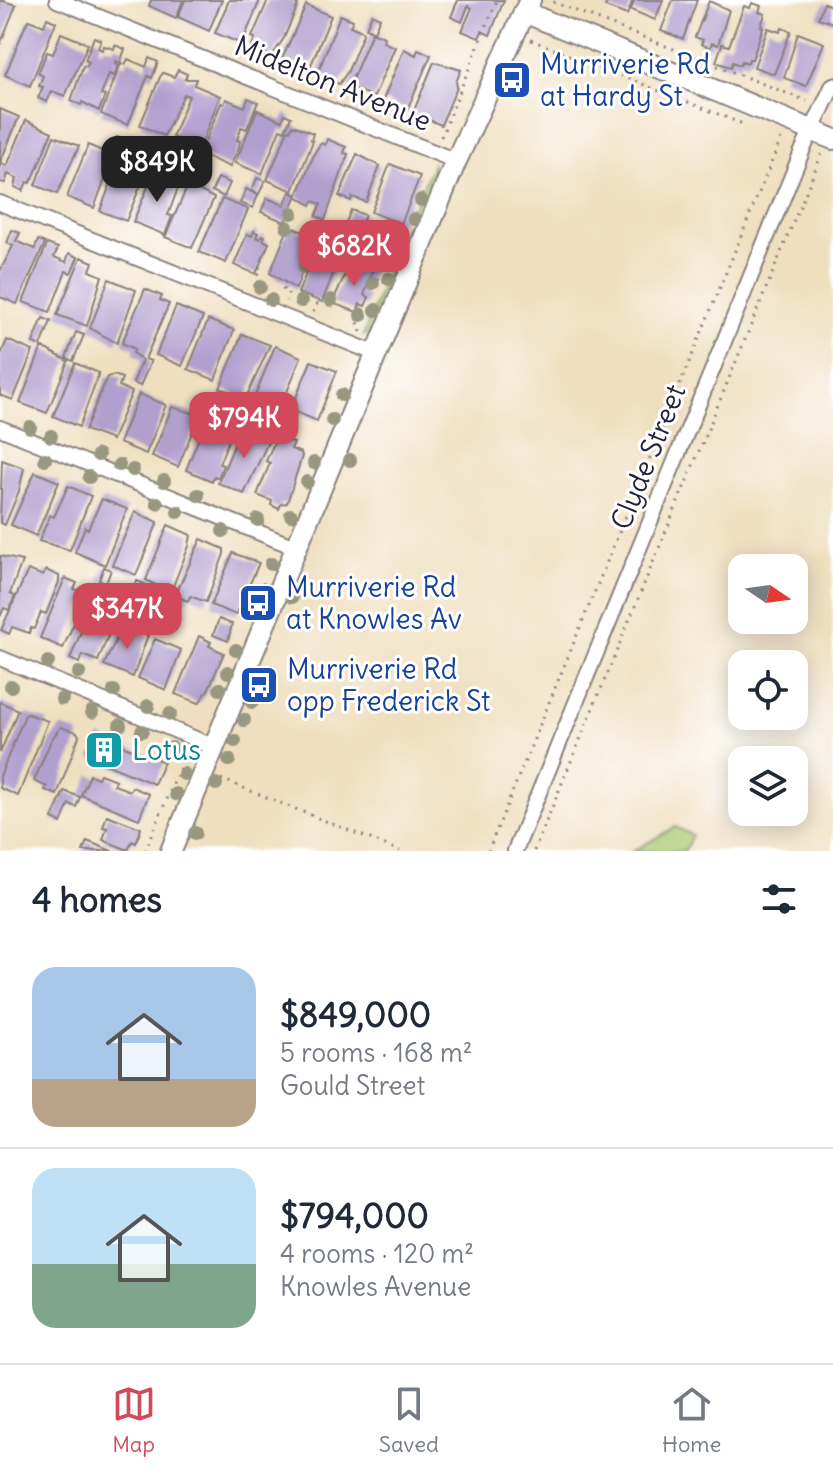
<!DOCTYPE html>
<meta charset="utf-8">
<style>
body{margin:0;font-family:Delius,sans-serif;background:#f6f6f7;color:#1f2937;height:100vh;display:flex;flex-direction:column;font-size:30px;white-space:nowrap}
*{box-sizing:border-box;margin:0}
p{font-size:26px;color:#747a83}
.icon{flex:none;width:44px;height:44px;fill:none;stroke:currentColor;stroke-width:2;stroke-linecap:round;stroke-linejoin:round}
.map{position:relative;height:851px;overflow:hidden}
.drawer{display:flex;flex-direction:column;background:#fff;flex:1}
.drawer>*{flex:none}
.needle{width:52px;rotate:103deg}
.tools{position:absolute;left:728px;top:554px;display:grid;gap:16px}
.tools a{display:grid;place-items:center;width:80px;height:80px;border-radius:16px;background:#fff;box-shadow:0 4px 20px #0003;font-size:40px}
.price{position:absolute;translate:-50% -68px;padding:0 18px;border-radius:16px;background:#d1495b;color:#fff;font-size:26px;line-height:52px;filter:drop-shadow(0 2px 4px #0008)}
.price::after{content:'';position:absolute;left:50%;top:48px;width:24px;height:18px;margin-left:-12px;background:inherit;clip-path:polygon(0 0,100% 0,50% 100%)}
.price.on{background:#222;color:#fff}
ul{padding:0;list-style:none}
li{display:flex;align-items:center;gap:24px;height:200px;padding:0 32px}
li+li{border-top:2px solid #e0e1e3}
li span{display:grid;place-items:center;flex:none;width:224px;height:160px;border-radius:24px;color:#555}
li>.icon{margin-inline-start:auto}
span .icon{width:96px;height:96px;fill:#fffc;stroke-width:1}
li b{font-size:34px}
h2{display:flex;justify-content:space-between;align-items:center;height:96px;padding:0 32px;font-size:34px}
.dock{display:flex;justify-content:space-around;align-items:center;height:112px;border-top:2px solid #e0e1e3;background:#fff;font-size:22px;color:#747a83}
.dock a{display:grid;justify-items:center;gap:4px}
.dock .on{color:#d1495b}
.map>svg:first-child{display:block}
.green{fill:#a8c76f;stroke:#657455;stroke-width:2}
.building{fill:#b19fce}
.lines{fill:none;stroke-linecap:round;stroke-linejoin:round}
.street-casing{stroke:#88807d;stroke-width:18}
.secondary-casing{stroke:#88807d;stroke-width:24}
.path{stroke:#88807d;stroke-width:3;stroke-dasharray:2 6;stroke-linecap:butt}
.street{stroke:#fff;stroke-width:14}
.secondary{stroke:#fff;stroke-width:20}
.tree{fill:#989780}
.labels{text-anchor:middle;stroke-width:6;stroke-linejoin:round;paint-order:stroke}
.transit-label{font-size:28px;fill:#164399;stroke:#fff;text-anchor:start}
.street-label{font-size:28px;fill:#22223b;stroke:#fff}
.culture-label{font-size:28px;fill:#0d838f;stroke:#fff;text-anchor:start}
</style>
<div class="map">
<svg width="833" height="851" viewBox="0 0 833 851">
<rect width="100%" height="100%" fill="#fff"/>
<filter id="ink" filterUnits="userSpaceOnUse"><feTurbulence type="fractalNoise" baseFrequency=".0125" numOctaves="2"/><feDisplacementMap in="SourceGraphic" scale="16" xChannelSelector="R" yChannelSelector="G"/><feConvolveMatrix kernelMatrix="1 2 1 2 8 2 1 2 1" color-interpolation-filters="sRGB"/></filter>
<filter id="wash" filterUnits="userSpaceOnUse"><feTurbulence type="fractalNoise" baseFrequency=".006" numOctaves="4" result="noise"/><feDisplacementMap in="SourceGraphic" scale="32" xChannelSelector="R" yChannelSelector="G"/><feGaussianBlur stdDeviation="1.8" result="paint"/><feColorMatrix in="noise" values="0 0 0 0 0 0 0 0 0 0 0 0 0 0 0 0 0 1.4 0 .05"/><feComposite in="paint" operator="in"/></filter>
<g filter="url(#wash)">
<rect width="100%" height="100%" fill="#efdfbf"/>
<g class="green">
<path d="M433,164L436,179L414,233L404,230Z"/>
<path d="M392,260L401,263L376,326L371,332L363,336Z"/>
<path d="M675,827L692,835L685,851H633Z"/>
</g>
<g id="blocks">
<g class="building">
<path d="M0,0L16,5L0,45Z"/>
<path d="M151,0H183L176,18L149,6Z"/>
<path d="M185,0H222L209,31L178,17Z"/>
<path d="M229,0H260L242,44L215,33Z"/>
<path d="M268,0H290L298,5L284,38L272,56L251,48L255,38L252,37Z"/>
<path d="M458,0H504L490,35L482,31L479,38L462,31L472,8L468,6L462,22L451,17Z"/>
<path d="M608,0H633L627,15L605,7Z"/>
<path d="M634,0H663L655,20L631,10Z"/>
<path d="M673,0H697L683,39L661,31Z"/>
<path d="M709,1L729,10L718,45L712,43L710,48L701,44L703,40L695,37Z"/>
<path d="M752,3L761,6L759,12L765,14L761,26L763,27L752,59H749L748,63L742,61L740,65L733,62L731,67L716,62L722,44L729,46L744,6L750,8Z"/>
<path d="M824,3L833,7V23L818,18Z"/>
<path d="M306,5L331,16L309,70L282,59Z"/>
<path d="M372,14L380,18L374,32L366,28Z"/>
<path d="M340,15L353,20L350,26L362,31L363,34L348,71L339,84L317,75Z"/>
<path d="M47,18L56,22L30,86L5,75L26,24L29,20L44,26Z"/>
<path d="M768,28L780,32L782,28L791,31L774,74L754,67Z"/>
<path d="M372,32L384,37L383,42L395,47L374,97L349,87Z"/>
<path d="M61,33L88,44L65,96L52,91L47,102L38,98L43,87L39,86L43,76L38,73L47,52L53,54Z"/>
<path d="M798,33L824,43L806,86L784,78Z"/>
<path d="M94,37L101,40L98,48L102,50L104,46L114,49L115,45L125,49L120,63L116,61L115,63L118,65L114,76L109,74L101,95L105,96L99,111L82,102L81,105L71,101L83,66H87L89,62L85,60Z"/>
<path d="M404,49L416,55L418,49L431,55L407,110L383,100Z"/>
<path d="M149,58L158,62L152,78L148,76L128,125L101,114L121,63L125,65L128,59L146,67Z"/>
<path d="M434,62L461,70L456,82L457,87L441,125L413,113Z"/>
<path d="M178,70L187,74L185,79H196L194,85L220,96L199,150L172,137L189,96L184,94L164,136L140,125L160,77L163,73L174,77Z"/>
<path d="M248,98L258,102L247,129L241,127L240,131L237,140L240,141L239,147L230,167L200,154L221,103L224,104L226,99L245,107Z"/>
<path d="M0,109L19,117L0,163L7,166L26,120L52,132L34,176L30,183L27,182L23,191L15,187L17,178L8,174L5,183L0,182Z"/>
<path d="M257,110L282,121L285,114L291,117L285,131L280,129L262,174L235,163Z"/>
<path d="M293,125L313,133L311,140L313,141L293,191L267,180L288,130L290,131Z"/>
<path d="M54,136L79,146L57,194L35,185Z"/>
<path d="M117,137L126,141L121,153L112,150Z"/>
<path d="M327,139L346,147L344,153L348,154L325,220L316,216L321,204L313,201L311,205L297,196L315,152L321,143L325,145Z"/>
<path d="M88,145L114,156L94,208L67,197Z"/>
<path d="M149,151L159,155L154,167L144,163Z"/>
<path d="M357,154L380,166L366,202L352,197L351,201L339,196Z"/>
<path d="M120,159L147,170L126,221L100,211Z"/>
<path d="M183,164L192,168L186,182L178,178Z"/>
<path d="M390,164L420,176L401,224L371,212Z"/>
<path d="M154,172L180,183L168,215L172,216L165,235L133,222Z"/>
<path d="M218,178L230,183L224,197L212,191Z"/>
<path d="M257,178L265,181L259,194L252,191Z"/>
<path d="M189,183L201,188L200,191L214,198L192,248L165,237Z"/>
<path d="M246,189L258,195L253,208L240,203Z"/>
<path d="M290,192L297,195L285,222L261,212L267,198L284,205Z"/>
<path d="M222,199L248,209L226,263L199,252Z"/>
<path d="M351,210L365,215L359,230L345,225Z"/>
<path d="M385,222L399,227L391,247L377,242Z"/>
<path d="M289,226L306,233L303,240L312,244L296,289L270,273Z"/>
<path d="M12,230L20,233L16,241L35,249L38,240L45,243L17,304L0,297V271L13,246L7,243Z"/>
<path d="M254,231L258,233L256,237L260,239L262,235L265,236L263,240L269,243L256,274L234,265L247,234L252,236Z"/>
<path d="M349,233L357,236L344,267L337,264L322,302L298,293L321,237L332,241L329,247L341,252Z"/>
<path d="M364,238L385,246L381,255L360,247Z"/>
<path d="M47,244L58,248L54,257L66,262L69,253L78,257L71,273L66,271L50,312L23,302Z"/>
<path d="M81,257L93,262L90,271L102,276L87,326L57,315Z"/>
<path d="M351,262L373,271L364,295L369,297L365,306L360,304L357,312L332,303Z"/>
<path d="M109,279L136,290L117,343L90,328Z"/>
<path d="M145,289L162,296L160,300L169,304L145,359L151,361L140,386L133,383L142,360L133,353L135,349L122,343Z"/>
<path d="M176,306L203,317L182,366L156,355Z"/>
<path d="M43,318L51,321L41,346L33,343Z"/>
<path d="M208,320L234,330L215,380L188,369Z"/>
<path d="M76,332L84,335L73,361L66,358Z"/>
<path d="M242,334L270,345L246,398L220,388Z"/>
<path d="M7,340L33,351L13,400L0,395V357Z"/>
<path d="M275,346L301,357L281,407L255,396Z"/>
<path d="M42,347L68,361L47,413L20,403Z"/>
<path d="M311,361L337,371L317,421L291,410Z"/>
<path d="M75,363L99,373L79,427L53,416Z"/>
<path d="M114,375L122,378L119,386L132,392L112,440L85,430L107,377Z"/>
<path d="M139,394L166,405L146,454L119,443Z"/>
<path d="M204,398L211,401L207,413L199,410Z"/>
<path d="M172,407L199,415L178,467L152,456Z"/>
<path d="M209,413L223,419L221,424L233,429L219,464L223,465L218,478L214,476L212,481L186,470Z"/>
<path d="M243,425L270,438L244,494L218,483Z"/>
<path d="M277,436L294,443L291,449L301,453L302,456L287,503L281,504L279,509L271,505L272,501L257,495L270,463L266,461Z"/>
<path d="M2,460L24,468L19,491L5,525L0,523Z"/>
<path d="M35,472L59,482L36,536L11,525Z"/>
<path d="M68,486L91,496L70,550L39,541L50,515L54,517Z"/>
<path d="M102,499L127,509L105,565L75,552L85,527L88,529Z"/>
<path d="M135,512L158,522L136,575L112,565Z"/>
<path d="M168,525L191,535L189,546L171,591L168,592L146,580Z"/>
<path d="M201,539L224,549V554L206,602L190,596L188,601L175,596Z"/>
<path d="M233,553L259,563L236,615L211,605Z"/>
<path d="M0,556L22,561L10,594L15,596L9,610L4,608L0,617Z"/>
<path d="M104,567L111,570L106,583L99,580Z"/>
<path d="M28,570L43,576L46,570L59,576V582L46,614L41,612L34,629L31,628L29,633L12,627L9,634L1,630Z"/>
<path d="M65,578L77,583L74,589L87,594L63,648L40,638Z"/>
<path d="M137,581L145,584L140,596L132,593Z"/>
<path d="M96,595L114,605L117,600L127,607L115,633L112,632L108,636L98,661L82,655L79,663L70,659Z"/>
<path d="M219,619L232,624L228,641L213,635Z"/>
<path d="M123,625L148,635L133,677L104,665Z"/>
<path d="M199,636L211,642L209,646L224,653L208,690L199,703L175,694Z"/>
<path d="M155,639L181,650L166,690L138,678Z"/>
<path d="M0,702L18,710L0,753Z"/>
<path d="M28,714L48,721L18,796L0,788V776L25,715Z"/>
<path d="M61,727L77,732L79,736L57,795L45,790L47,787L34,781L51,740Z"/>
<path d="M100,736L164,762L154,784L91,758Z"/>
<path d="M100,774L116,780L114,785L130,791L132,787L149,794L139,819L81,795L90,775L98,778Z"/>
<path d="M64,791L80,797L76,807L69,804L61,823L52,819Z"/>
<path d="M107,815L141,828L136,843L132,841L128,850L103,840L107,828L103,827Z"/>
<path d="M87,841L112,851H83Z"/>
</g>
</g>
</g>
<g filter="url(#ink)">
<use href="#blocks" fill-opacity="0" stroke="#88807d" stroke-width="2"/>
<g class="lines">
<defs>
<g id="street">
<path d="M57,0L456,161"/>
<path d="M0,203L377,354"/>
<path d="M0,428L297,548"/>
<path d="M0,658L215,747"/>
<path d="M515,851L803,149L833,85"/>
</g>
<g id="secondary">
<path d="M524,12L833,139"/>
<path d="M171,851L456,161L530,0"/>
</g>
</defs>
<use href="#street" class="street-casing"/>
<use href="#secondary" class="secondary-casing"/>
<g class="path">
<path d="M553,2L807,101"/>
<path d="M531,40L743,124"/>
<path d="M441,137L497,0"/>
<path d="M259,275L257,274L264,255"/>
<path d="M378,278L382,280"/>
<path d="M285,281L283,289L289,292L286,301"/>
<path d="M313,312L317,304L323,306"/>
<path d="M361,332L357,319L363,305"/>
<path d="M221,779L400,851"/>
<path d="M145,851L187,751"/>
<path d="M488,851L781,139"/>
<path d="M534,851L822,153"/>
</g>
<use href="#street" class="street"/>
<use href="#secondary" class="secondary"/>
</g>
<g class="tree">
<circle cx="421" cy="200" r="7"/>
<circle cx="292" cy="213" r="7"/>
<circle cx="414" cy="219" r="7"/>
<circle cx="287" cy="227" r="7"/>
<circle cx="358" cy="250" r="7"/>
<circle cx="311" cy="252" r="7"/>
<circle cx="380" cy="260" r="7"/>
<circle cx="304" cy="268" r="7"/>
<circle cx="389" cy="279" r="7"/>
<circle cx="373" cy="283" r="7"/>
<circle cx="260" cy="287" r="7"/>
<circle cx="271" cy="300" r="7"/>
<circle cx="331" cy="300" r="7"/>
<circle cx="301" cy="301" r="7"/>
<circle cx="376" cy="310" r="7"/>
<circle cx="361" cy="315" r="7"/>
<circle cx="342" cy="395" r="7"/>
<circle cx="332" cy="420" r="7"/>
<circle cx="30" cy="427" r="7"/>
<circle cx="51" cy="436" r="7"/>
<circle cx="98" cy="455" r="7"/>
<circle cx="45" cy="459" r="7"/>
<circle cx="350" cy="460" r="7"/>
<circle cx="314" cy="463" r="7"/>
<circle cx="119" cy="465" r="7"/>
<circle cx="133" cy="470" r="7"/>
<circle cx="89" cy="477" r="7"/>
<circle cx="164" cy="481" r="7"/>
<circle cx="307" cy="482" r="7"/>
<circle cx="198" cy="495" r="7"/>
<circle cx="157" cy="503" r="7"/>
<circle cx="178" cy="512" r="7"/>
<circle cx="291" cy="515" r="7"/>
<circle cx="258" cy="520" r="7"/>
<circle cx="223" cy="531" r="7"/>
<circle cx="271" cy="564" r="7"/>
<circle cx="262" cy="589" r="7"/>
<circle cx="292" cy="597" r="7"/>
<circle cx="236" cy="650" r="7"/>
<circle cx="48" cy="662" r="7"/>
<circle cx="228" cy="672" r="7"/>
<circle cx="79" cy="673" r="7"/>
<circle cx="11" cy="686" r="7"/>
<circle cx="220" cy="689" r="7"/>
<circle cx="114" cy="691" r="7"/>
<circle cx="62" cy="699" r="7"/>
<circle cx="252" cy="702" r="7"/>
<circle cx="148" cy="706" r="7"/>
<circle cx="92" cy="712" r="7"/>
<circle cx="170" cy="714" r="7"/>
<circle cx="244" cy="720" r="7"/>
<circle cx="120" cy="725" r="7"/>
<circle cx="142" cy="731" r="7"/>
<circle cx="235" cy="741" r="7"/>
<circle cx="172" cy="748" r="7"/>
<circle cx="229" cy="760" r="7"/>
<circle cx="184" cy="774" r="7"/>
<circle cx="216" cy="784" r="7"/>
<circle cx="176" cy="794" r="7"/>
<circle cx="195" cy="833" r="7"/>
</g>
</g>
<defs>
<symbol id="bus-square" viewBox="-11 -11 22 22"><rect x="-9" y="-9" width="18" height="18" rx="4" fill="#1a4fb4" stroke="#fff"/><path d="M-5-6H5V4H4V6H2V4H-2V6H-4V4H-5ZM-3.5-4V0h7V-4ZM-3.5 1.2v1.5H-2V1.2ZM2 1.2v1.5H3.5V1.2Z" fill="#fff"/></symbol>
<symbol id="building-square" viewBox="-11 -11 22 22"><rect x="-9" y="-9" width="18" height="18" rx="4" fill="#0f9aa8" stroke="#fff"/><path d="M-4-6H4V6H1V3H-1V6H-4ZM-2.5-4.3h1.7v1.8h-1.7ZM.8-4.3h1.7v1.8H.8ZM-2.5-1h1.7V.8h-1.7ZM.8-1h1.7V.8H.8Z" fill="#fff"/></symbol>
</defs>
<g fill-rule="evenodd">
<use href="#bus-square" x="490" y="58" width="44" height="44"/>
<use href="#bus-square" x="236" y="581" width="44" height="44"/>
<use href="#bus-square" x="237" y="663" width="44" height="44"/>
<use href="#building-square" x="82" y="728" width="44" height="44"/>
</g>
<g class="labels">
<g class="transit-label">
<text x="540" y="74">Murriverie Rd<tspan x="540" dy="32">at Hardy St</tspan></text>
<text x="286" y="597">Murriverie Rd<tspan x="286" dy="32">at Knowles Av</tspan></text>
<text x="287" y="679">Murriverie Rd<tspan x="287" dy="32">opp Frederick St</tspan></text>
</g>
<g class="street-label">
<text transform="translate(333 83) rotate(22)" y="10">Midelton Avenue</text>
<text transform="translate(648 457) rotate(-68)" y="10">Clyde Street</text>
</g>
<g class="culture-label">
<text x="132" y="760">Lotus</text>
</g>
</g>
</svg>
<div class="tools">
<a><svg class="needle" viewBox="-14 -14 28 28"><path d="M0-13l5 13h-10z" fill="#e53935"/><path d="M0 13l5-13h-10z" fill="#747a83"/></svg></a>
<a><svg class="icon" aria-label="locate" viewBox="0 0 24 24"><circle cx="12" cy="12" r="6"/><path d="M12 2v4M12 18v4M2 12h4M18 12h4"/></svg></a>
<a><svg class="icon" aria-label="layers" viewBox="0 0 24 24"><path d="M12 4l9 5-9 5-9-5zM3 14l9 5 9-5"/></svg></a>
</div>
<b class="price on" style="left:157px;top:204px">$849K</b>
<b class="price" style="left:354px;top:288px">$682K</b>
<b class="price" style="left:244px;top:460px">$794K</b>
<b class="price" style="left:127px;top:651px">$347K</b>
</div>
<section class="drawer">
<h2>4 homes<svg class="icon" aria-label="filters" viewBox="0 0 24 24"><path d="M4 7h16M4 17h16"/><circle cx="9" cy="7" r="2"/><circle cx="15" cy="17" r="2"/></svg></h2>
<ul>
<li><span style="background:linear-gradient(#a9c7e8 70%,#b9a48a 0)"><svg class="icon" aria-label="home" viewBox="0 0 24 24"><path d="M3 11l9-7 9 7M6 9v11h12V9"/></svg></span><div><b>$849,000</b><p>5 rooms · 168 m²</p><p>Gould Street</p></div></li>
<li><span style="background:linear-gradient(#bfe0f5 60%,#7fa58c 0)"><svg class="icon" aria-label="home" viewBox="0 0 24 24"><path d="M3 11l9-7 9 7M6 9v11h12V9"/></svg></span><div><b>$794,000</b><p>4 rooms · 120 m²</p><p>Knowles Avenue</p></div></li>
</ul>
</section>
<nav class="dock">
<a class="on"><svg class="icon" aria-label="map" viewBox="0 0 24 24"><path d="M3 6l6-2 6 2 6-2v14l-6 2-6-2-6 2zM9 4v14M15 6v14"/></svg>Map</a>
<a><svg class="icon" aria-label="saved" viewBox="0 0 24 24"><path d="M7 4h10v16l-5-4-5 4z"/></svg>Saved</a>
<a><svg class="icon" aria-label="home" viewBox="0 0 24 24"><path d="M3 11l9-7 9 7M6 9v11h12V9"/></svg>Home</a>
</nav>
